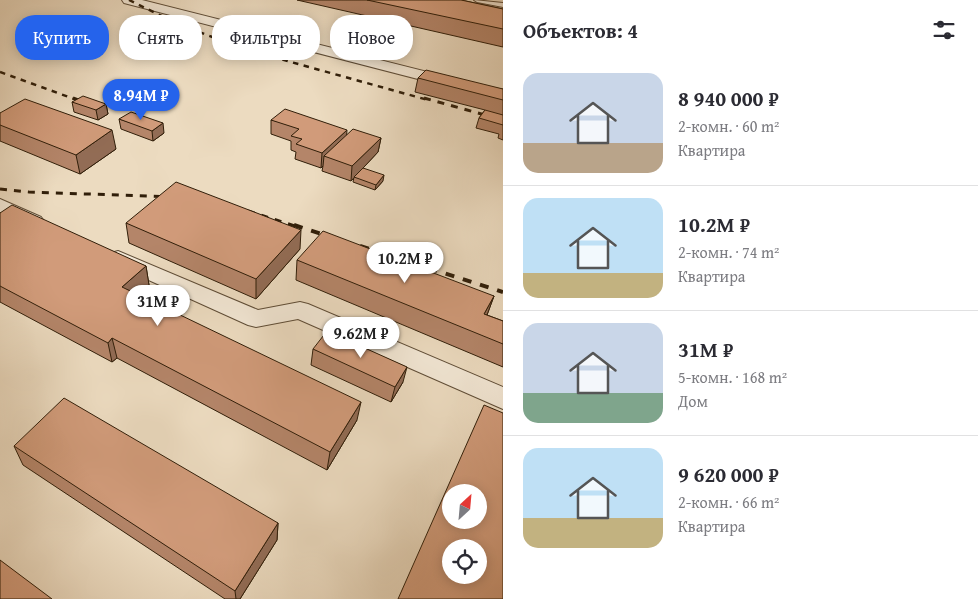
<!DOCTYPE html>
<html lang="ru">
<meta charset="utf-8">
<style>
body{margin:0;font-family:"Gentium Book Plus",serif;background:#f2f2f3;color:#2b2b33;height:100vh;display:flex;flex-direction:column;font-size:19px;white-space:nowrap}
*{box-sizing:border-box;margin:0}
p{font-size:16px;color:#7c7c81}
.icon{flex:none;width:28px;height:28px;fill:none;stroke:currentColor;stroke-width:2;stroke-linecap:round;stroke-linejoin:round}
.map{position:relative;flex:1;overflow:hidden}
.drawer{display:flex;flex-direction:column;background:#fff;width:475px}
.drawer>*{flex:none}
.top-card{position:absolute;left:15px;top:15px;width:412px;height:45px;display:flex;gap:10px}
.needle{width:32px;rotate:26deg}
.buttons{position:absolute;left:442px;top:484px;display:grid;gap:10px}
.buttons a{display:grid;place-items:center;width:45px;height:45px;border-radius:50%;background:#fff;box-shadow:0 2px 12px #0003;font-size:25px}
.price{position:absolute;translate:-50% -42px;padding:0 11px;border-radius:18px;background:#fff;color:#222;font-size:16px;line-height:32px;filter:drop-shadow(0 1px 2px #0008)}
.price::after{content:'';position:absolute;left:50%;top:30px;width:15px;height:11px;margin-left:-8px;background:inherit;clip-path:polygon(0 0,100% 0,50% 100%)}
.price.current{background:#2563eb;color:#fff}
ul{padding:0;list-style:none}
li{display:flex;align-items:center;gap:15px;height:125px;padding:0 20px}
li+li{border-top:1px solid #e1e1e2}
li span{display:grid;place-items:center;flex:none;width:140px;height:100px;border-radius:15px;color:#555}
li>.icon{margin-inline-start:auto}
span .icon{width:60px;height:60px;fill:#fffc;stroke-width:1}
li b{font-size:21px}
h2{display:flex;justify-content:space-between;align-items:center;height:60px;padding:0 20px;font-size:21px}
.chip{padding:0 18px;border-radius:20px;background:#fff;box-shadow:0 2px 12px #0003;font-size:18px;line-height:45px}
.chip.current{background:#2563eb;color:#fff}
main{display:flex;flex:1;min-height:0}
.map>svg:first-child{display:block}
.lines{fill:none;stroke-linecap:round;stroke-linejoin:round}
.service-casing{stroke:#5f4d37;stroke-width:2}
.minor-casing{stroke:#5f4d37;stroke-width:2}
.service{fill:#f3e8d6;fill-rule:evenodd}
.minor{fill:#f3e8d6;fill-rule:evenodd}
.rail-far2{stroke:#301e09;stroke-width:2.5;stroke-dasharray:5.5 5.5;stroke-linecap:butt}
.rail-far1{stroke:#301e09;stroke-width:3;stroke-dasharray:7 7;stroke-linecap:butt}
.rail{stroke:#301e09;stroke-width:4;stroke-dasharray:9 9;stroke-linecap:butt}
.wall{fill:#b48569;stroke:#301e09}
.shaded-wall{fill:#926c55;stroke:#301e09}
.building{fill:#d19b7a;stroke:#301e09;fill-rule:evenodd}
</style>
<main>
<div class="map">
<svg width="503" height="599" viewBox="0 0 503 599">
<rect width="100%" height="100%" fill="#ecdbc0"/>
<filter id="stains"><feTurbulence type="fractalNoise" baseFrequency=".004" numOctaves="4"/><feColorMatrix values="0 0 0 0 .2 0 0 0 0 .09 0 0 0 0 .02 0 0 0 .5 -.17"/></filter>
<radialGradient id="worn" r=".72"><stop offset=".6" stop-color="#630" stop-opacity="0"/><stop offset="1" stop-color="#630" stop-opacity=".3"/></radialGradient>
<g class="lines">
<defs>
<path id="service" d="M474,0L503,3V7L477,2Z"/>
<g id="minor">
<path d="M122,0H142L503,91V101L124,3Z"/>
<path d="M0,199L41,217L44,221L41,225L34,227L27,225L0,212Z"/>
<path d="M118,251L258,310L300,302L308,304L503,387V409L298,319L256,327L248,325L111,263L107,258L111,253Z"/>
</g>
</defs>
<use href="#service" class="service-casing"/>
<use href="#minor" class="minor-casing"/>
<use href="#service" class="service"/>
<use href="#minor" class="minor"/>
<g class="rail-far2">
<path d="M129,0L178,24L244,49L428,100"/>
<path d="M0,72L77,100"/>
</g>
<g class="rail-far1">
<path d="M73,98L89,104"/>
<path d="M424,98L503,120"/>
<path d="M0,189L29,192L175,197"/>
<path d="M248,211L298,227"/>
</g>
<g class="rail">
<path d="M294,225L334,238"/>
<path d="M360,246L503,292"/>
</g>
</g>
<g class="wall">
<path d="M297,0H461L503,9V47Z"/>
<path d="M418,78L503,89V140L498,138L499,134L476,128L479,118L485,110L415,92Z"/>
<path d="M72,102L106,104L108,114L98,120L74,112Z"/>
<path d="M0,113L116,149L80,174L0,141Z"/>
<path d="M119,119L164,133L153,141L121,129Z"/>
<path d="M271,120L347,135L381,138L378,152L363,168L383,181L375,190L353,182L354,177L351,181L322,171L323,166L321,168L295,159L296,152L291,150V141L271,134Z"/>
<path d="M0,213L146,266L149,285L138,295L357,420L327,470L117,358L112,362L0,302Z"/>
<path d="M126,223L300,249L256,299L129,243Z"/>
<path d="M297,260L494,296L487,315L503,321V367L296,280Z"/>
<path d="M313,349L403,382L391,402L311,365Z"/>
<path d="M14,446L278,523L277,540L240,599H225L23,465Z"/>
</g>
<g class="shaded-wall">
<path d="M106,104L108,114L98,120L96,110Z"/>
<path d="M163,123L164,133L153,141L152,131Z"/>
<path d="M112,130L116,149L80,174L76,155Z"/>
<path d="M347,130L346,144L324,156L323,166L321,168L322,153Z"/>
<path d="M381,138L378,152L351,181L352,166Z"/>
<path d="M384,175L383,181L375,190L376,185Z"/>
<path d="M301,230L300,249L256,299V279Z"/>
<path d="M146,266L149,285L126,306L122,287Z"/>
<path d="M494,296L487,315L484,314Z"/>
<path d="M112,338L117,358L112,362L108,343Z"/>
<path d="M407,367L403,382L391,402L395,387Z"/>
<path d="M361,402L357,420L327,470L330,452Z"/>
<path d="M278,523L277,540L240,599H236L235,591Z"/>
</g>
<g class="building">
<path d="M367,0H461L503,9V29Z"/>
<path d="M426,70L503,89V100L418,78Z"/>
<path d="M83,96L106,104L96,110L72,102Z"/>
<path d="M25,99L112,130L76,155L0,125V113Z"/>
<path d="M285,109L347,130L322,153L296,144L302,139L291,136L299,129L271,120Z"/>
<path d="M485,110L503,115V125L479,118Z"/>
<path d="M131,112L163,123L152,131L119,119Z"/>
<path d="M353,129L381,138L352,166L324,156Z"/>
<path d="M363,168L384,175L376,185L354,177Z"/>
<path d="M176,182L301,230L256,279L126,223Z"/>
<path d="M12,205L146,266L122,287L361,402L330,452L112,338L108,343L0,286V213Z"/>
<path d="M323,231L494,296L484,314L503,321V344L297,260Z"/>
<path d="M327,331L407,367L395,387L313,349Z"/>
<path d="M64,398L278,523L235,591L14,446Z"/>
<path d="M484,405L503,413V599H398ZM451,492H479V520H451ZM451,548H479V575H451Z"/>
<path d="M0,560L52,599H0Z"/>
</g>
<rect width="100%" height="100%" filter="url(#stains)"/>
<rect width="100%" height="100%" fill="url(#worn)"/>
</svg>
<div class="buttons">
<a><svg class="needle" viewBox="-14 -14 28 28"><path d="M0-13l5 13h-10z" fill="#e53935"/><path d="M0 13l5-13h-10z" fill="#7c7c81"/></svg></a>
<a><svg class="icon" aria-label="locate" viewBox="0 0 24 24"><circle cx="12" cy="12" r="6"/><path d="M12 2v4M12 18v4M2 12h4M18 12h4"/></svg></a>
</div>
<b class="price current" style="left:141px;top:121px">8.94M ₽</b>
<b class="price" style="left:405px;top:284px">10.2M ₽</b>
<b class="price" style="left:158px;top:327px">31M ₽</b>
<b class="price" style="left:361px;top:359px">9.62M ₽</b>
<div class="top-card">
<a class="chip current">Купить</a>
<a class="chip">Снять</a>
<a class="chip">Фильтры</a>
<a class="chip">Новое</a>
</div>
</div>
<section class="drawer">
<h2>Объектов: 4<svg class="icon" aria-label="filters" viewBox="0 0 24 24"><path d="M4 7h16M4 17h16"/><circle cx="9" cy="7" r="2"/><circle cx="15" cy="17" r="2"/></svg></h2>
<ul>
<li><span style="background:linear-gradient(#c9d6e8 70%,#b9a48a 0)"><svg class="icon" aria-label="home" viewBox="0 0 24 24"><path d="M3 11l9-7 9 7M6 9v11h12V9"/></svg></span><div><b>8 940 000 ₽</b><p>2-комн. · 60 m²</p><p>Квартира</p></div></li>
<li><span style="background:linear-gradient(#bfe0f5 75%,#c2b280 0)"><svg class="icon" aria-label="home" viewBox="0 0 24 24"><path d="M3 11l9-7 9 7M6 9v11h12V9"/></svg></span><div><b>10.2M ₽</b><p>2-комн. · 74 m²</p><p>Квартира</p></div></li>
<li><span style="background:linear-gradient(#c9d6e8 70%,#7fa58c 0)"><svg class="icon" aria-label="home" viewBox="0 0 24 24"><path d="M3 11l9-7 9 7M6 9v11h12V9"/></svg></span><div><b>31M ₽</b><p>5-комн. · 168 m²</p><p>Дом</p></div></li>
<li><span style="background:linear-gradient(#bfe0f5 70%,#c2b280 0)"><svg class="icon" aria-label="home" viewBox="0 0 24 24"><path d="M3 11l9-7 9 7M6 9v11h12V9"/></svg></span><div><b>9 620 000 ₽</b><p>2-комн. · 66 m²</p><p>Квартира</p></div></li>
</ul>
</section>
</main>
